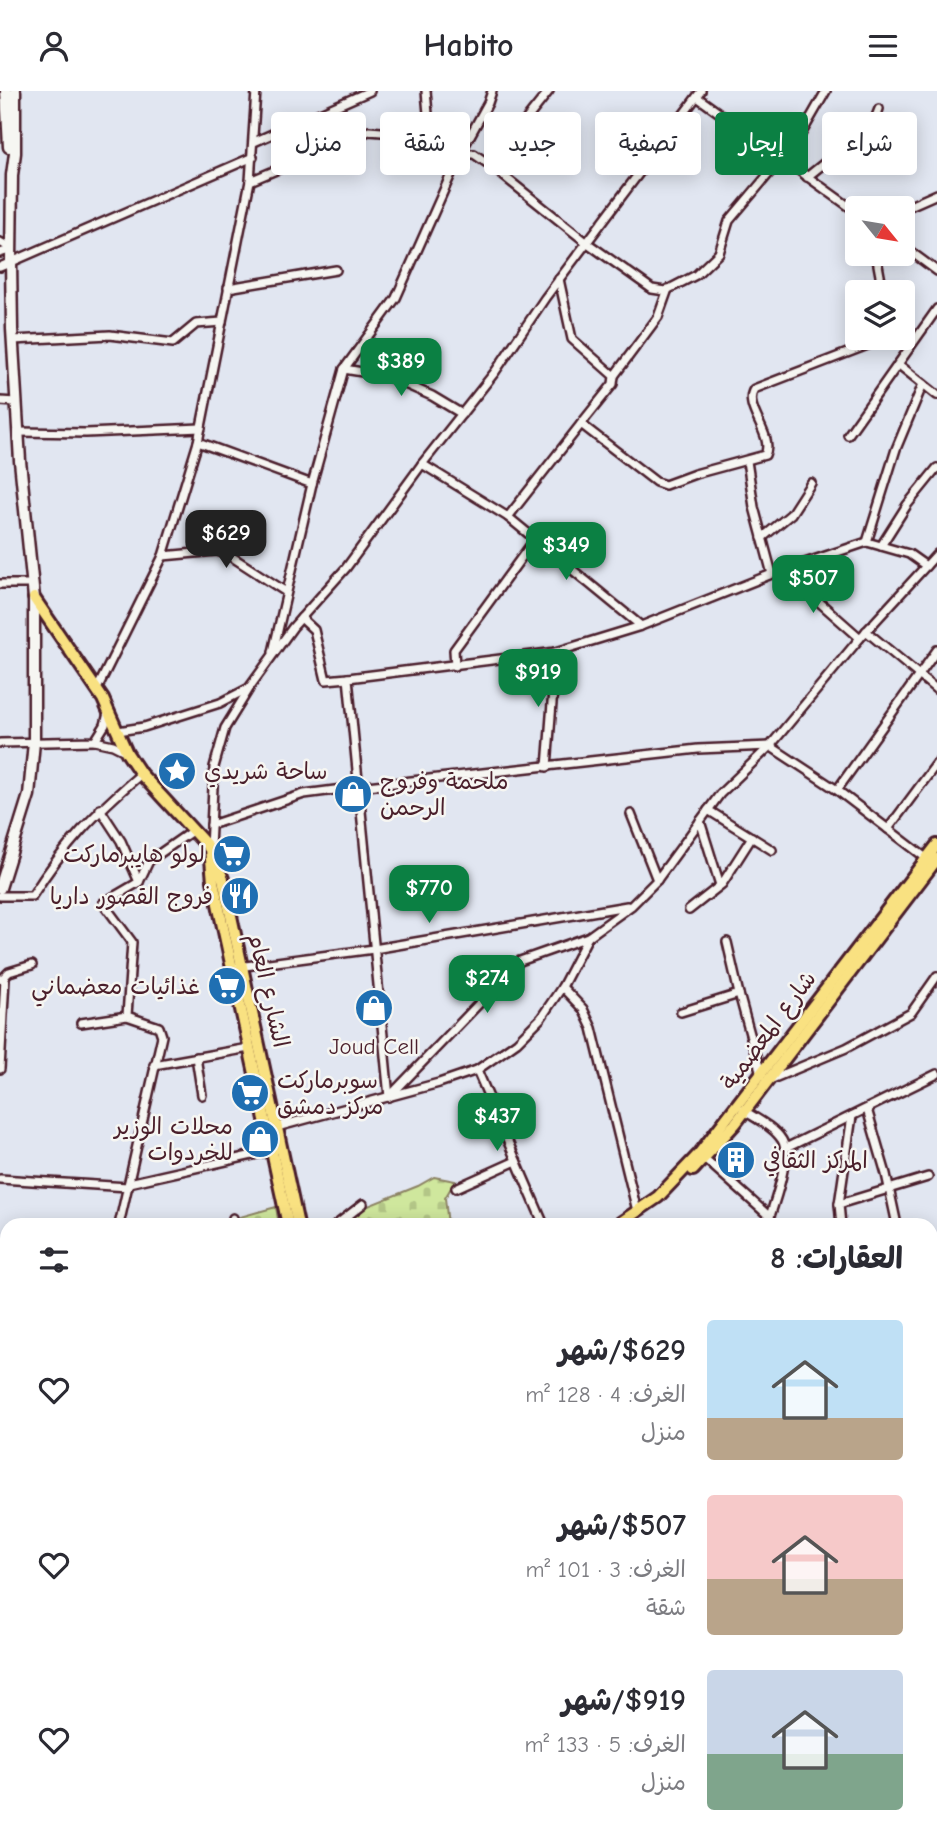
<!DOCTYPE html>
<html lang="ar">
<meta charset="utf-8">
<style>
body{margin:0;font-family:"Comic Neue","Playpen Sans Arabic",sans-serif;background:#f2f2f3;color:#2b2b33;direction:rtl;height:100vh;display:flex;flex-direction:column;font-size:26px;white-space:nowrap}
*{box-sizing:border-box;margin:0}
p{font-size:23px;color:#7c7c81}
.icon{flex:none;width:38px;height:38px;fill:none;stroke:currentColor;stroke-width:2;stroke-linecap:round;stroke-linejoin:round}
.map{position:relative;flex:1;overflow:hidden;direction:ltr}
.drawer{position:absolute;left:0px;top:1127px;width:938px;height:625px;display:flex;flex-direction:column;background:#fff;border-radius:21px 21px 0 0;box-shadow:0 4px 18px #0003;direction:rtl}
.drawer>*{flex:none}
.top-card{position:absolute;left:21px;top:21px;width:896px;height:63px;direction:rtl;display:flex;gap:14px}
.needle{width:46px;rotate:120deg}
.fabs{position:absolute;left:845px;top:105px;display:grid;gap:14px}
.fabs a{display:grid;place-items:center;width:70px;height:70px;border-radius:7px;background:#fff;box-shadow:0 4px 18px #0003;font-size:35px}
.price{position:absolute;translate:-50% -60px;padding:0 16px;border-radius:14px;background:#0b8043;color:#fff;font-size:23px;line-height:46px;filter:drop-shadow(0 2px 4px #0008)}
.price::after{content:'';position:absolute;left:50%;top:42px;width:21px;height:16px;margin-left:-10px;background:inherit;clip-path:polygon(0 0,100% 0,50% 100%)}
.price.selected{background:#222;color:#fff}
ul{padding:0;list-style:none}
li{display:flex;align-items:center;gap:21px;height:175px;padding:0 35px}
li span{display:grid;place-items:center;flex:none;width:196px;height:140px;border-radius:7px;color:#555}
li>.icon{margin-inline-start:auto}
span .icon{width:84px;height:84px;fill:#fffc;stroke-width:1}
li b{font-size:30px}
h2{display:flex;justify-content:space-between;align-items:center;height:84px;padding:0 35px;font-size:30px}
.tag{padding:0 24px;border-radius:7px;background:#fff;box-shadow:0 4px 18px #0003;font-size:24px;line-height:63px}
.tag.selected{background:#0b8043;color:#fff}
header{display:flex;justify-content:space-between;align-items:center;height:91px;padding:0 35px;background:#fff;font-size:32px;font-weight:700}
.map>svg:first-child{display:block}
.cemetery{fill:url(#cemetery-stones);stroke:#8c8364;stroke-width:2}
.lines{fill:none;stroke-linecap:round;stroke-linejoin:round}
.street-casing{stroke:#4a1f2b;stroke-width:12}
.secondary-casing{stroke:#4a1f2b;stroke-width:15}
.primary-casing{stroke:#4a1f2b;stroke-width:16}
.street{stroke:#f6f6f2;stroke-width:7}
.secondary{stroke:#f6f6f2;stroke-width:10}
.primary{stroke:#f9e181;stroke-width:10}
.labels{text-anchor:middle;stroke-width:5;stroke-linejoin:round;paint-order:stroke}
.poi-label{font-size:23px;fill:#4a1f2b;stroke:#f6f6f2;text-anchor:start}
.street-label{font-size:23px;fill:#4a1f2b;stroke:#f6f6f2}
</style>
<header><svg class="icon" aria-label="menu" viewBox="0 0 24 24"><path d="M4 6h16M4 12h16M4 18h16"/></svg>Habito<svg class="icon" aria-label="person" viewBox="0 0 24 24"><circle cx="12" cy="8" r="4"/><path d="M4 21q1-7 8-7t8 7"/></svg></header>
<div class="map">
<svg width="937" height="1751" viewBox="0 0 937 1751">
<defs>
<pattern id="cemetery-stones" width="16" height="16" patternUnits="userSpaceOnUse" patternTransform="scale(1.75)"><rect width="16" height="16" fill="#cfe79d"/><path d="M2 7V4a2 2 0 0 1 4 0v3zM10 15v-3a2 2 0 0 1 4 0v3z" fill="#b3c687"/></pattern>
</defs>
<rect width="100%" height="100%" fill="#e1e6f1"/>
<filter id="ink" filterUnits="userSpaceOnUse"><feTurbulence type="fractalNoise" baseFrequency=".0143" numOctaves="2"/><feDisplacementMap in="SourceGraphic" scale="14" xChannelSelector="R" yChannelSelector="G"/><feConvolveMatrix kernelMatrix="1 2 1 2 8 2 1 2 1" color-interpolation-filters="sRGB"/></filter>
<g filter="url(#ink)">
<g class="cemetery">
<path d="M434,1086L455,1090L445,1107L448,1134H343L363,1117L418,1095Z"/>
<path d="M276,1116L279,1134H236L240,1126Z"/>
</g>
<g class="lines">
<defs>
<g id="street">
<path d="M426,0L431,57"/>
<path d="M697,6L858,122"/>
<path d="M254,51L370,0"/>
<path d="M490,74L549,0"/>
<path d="M807,86L873,33L879,18"/>
<path d="M250,90L369,40L394,42L431,57L460,63H474L490,74L586,151L652,198L665,200L696,184L719,162L729,130L799,47L826,0"/>
<path d="M903,118L937,103"/>
<path d="M0,151L12,158"/>
<path d="M903,155L937,180"/>
<path d="M0,162L12,158"/>
<path d="M876,163L883,201"/>
<path d="M0,176L253,66"/>
<path d="M559,188L572,248L614,285L613,293L581,333"/>
<path d="M228,197L336,179"/>
<path d="M13,249L110,244L173,252L196,233L222,231"/>
<path d="M898,273L937,304"/>
<path d="M344,278L387,285L432,305L462,323"/>
<path d="M614,285L658,226L668,198"/>
<path d="M0,310L16,311"/>
<path d="M18,341L86,342L201,337"/>
<path d="M848,344L937,218"/>
<path d="M198,351L312,393"/>
<path d="M747,370L754,416L772,483"/>
<path d="M422,373L508,426L581,333L656,391L665,394L695,383L765,364C775,344 742,317 754,298L886,247"/>
<path d="M508,426L641,535"/>
<path d="M762,447L791,423L811,392"/>
<path d="M867,451L896,358L923,293"/>
<path d="M881,455L907,414L937,377"/>
<path d="M163,465L217,460L229,464L286,501"/>
<path d="M784,480L860,547"/>
<path d="M0,493H32"/>
<path d="M301,527L314,539L326,589L348,587"/>
<path d="M866,540L937,599"/>
<path d="M273,561L312,393L344,278L396,207L460,63L488,12L492,0"/>
<path d="M455,575L454,559L535,448"/>
<path d="M97,598L163,465L198,351L250,90L256,0"/>
<path d="M118,640L144,636L220,612L249,597L293,536L346,477L422,373L495,281L545,207L701,0"/>
<path d="M95,650L113,654L127,661"/>
<path d="M0,652L95,650L105,634L108,622"/>
<path d="M547,676L556,561"/>
<path d="M837,699L937,559"/>
<path d="M100,718L121,750L139,791L103,812L132,851L127,925L159,936L162,945L119,1134"/>
<path d="M708,719L772,759"/>
<path d="M631,723L657,789"/>
<path d="M700,730L720,794"/>
<path d="M211,734L304,703L358,696L698,658L770,655L837,699L926,767"/>
<path d="M888,738L937,672"/>
<path d="M210,757L214,676L225,637L249,598"/>
<path d="M139,791L149,770L192,740"/>
<path d="M0,805H32C65,753 95,722 141,683"/>
<path d="M689,819L722,793L752,746"/>
<path d="M727,851L739,903L761,983"/>
<path d="M238,876L374,858L627,815"/>
<path d="M0,888H5L0,978"/>
<path d="M2,888L9,881L32,874"/>
<path d="M562,896L583,918L592,937L637,1120"/>
<path d="M681,921L739,903"/>
<path d="M81,932L127,925"/>
<path d="M196,966L202,1004"/>
<path d="M154,974L249,957"/>
<path d="M477,979L544,1134"/>
<path d="M772,988L846,957L911,922L937,885"/>
<path d="M389,1006L348,587L556,561L641,535L772,483L867,451L909,463L926,475"/>
<path d="M389,1006L520,870L588,846"/>
<path d="M867,1018L886,1083L897,1134"/>
<path d="M743,1019C755,1027 774,1036 782,1049C792,1065 773,1116 767,1134"/>
<path d="M273,1037L439,992L477,979L517,951L541,927L562,896L588,846L631,815L657,789L720,703L770,655L860,547L937,463"/>
<path d="M786,1057L937,983"/>
<path d="M703,1066L770,1126"/>
<path d="M0,1088L128,1096"/>
<path d="M129,1092L275,1059"/>
<path d="M456,1097L516,1070"/>
<path d="M839,1113L928,1086"/>
<path d="M233,1127V1134"/>
<path d="M336,1134L363,1113"/>
<path d="M841,1134L839,1113L852,1025"/>
<path d="M931,1183L937,1182"/>
<path d="M0,1191L7,1188"/>
<path d="M931,1275L937,1297"/>
<path d="M0,1287L7,1286"/>
<path d="M0,1354L7,1353"/>
<path d="M931,1361L937,1359"/>
<path d="M0,1364L7,1362"/>
<path d="M0,1472L7,1470"/>
<path d="M931,1511L937,1510"/>
<path d="M931,1532L937,1520"/>
<path d="M931,1690L937,1679"/>
<path d="M0,1710L7,1709"/>
<path d="M155,1745L156,1751"/>
<path d="M346,1745L355,1751"/>
<path d="M562,1745L566,1751"/>
<path d="M596,1745L600,1751"/>
<path d="M800,1745L807,1751"/>
<path d="M253,1751L288,1745"/>
<path d="M752,1751L762,1745"/>
<path d="M810,1751L814,1745"/>
<path d="M898,1751L902,1745"/>
</g>
<g id="secondary">
<path d="M6,0L9,56"/>
<path d="M0,797L29,704L34,651V507L20,370L12,238L11,170L12,84L15,62V0"/>
<path d="M0,1229L7,1228"/>
</g>
<g id="primary">
<path d="M34,507L103,608L127,662L141,683L210,758L213,790L288,1134"/>
<path d="M214,767L223,788L298,1134"/>
<path d="M693,1079L735,1033L937,768"/>
<path d="M617,1134L658,1106L699,1063L937,754"/>
<path d="M442,1745L446,1751"/>
<path d="M457,1745L462,1751"/>
</g>
</defs>
<use href="#street" class="street-casing"/>
<use href="#secondary" class="secondary-casing"/>
<use href="#primary" class="primary-casing"/>
<use href="#street" class="street"/>
<use href="#secondary" class="secondary"/>
<use href="#primary" class="primary"/>
</g>
</g>
<defs>
<symbol id="sight-disc" viewBox="-11 -11 22 22"><circle r="9.5" fill="#1f6fb2" stroke="#f6f6f2"/><path d="M0-6L1.8-2.2L6-1.7L2.9 1.2L3.7 5.4L0 3.3L-3.7 5.4L-2.9 1.2L-6-1.7L-1.8-2.2Z" fill="#fff"/></symbol>
<symbol id="shop-disc" viewBox="-11 -11 22 22"><circle r="9.5" fill="#1f6fb2" stroke="#f6f6f2"/><path d="M-5-2.5h2.3a2.7 3.5 0 0 1 5.4 0H5L5.5 6h-11ZM-1.5-2.5h3a1.5 2.3 0 0 0-3 0Z" fill="#fff"/></symbol>
<symbol id="supermarket-disc" viewBox="-11 -11 22 22"><circle r="9.5" fill="#1f6fb2" stroke="#f6f6f2"/><path d="M-6-5.5h2.5l.6 2H6L4.5 2H-2.5L-4.4-4H-6ZM-1.5 3.2a1.3 1.3 0 1 0 .1 0ZM3 3.2a1.3 1.3 0 1 0 .1 0Z" fill="#fff"/></symbol>
<symbol id="restaurant-disc" viewBox="-11 -11 22 22"><circle r="9.5" fill="#1f6fb2" stroke="#f6f6f2"/><path d="M-5-6h1v4h1v-4h1v4h1v-4h1v5L-1.5 .5V6h-2V.5L-5-1ZM5-6V6H3V1.5H1.5Q1.5-4 5-6Z" fill="#fff"/></symbol>
<symbol id="building-disc" viewBox="-11 -11 22 22"><circle r="9.5" fill="#1f6fb2" stroke="#f6f6f2"/><path d="M-4-6H4V6H1V3H-1V6H-4ZM-2.5-4.3h1.7v1.8h-1.7ZM.8-4.3h1.7v1.8H.8ZM-2.5-1h1.7V.8h-1.7ZM.8-1h1.7V.8H.8Z" fill="#fff"/></symbol>
</defs>
<g fill-rule="evenodd">
<use href="#sight-disc" x="155" y="658" width="44" height="44"/>
<use href="#shop-disc" x="331" y="681" width="44" height="44"/>
<use href="#supermarket-disc" x="210" y="741" width="44" height="44"/>
<use href="#restaurant-disc" x="218" y="783" width="44" height="44"/>
<use href="#supermarket-disc" x="205" y="873" width="44" height="44"/>
<use href="#shop-disc" x="352" y="895" width="44" height="44"/>
<use href="#supermarket-disc" x="228" y="980" width="44" height="44"/>
<use href="#shop-disc" x="238" y="1026" width="44" height="44"/>
<use href="#building-disc" x="714" y="1047" width="44" height="44"/>
</g>
<g class="labels">
<g class="poi-label">
<text x="204" y="688">ساحة شريدي</text>
<text x="380" y="698">ملحمة وفروج<tspan x="380" dy="26">الرحمن</tspan></text>
<text x="205" y="771" text-anchor="end">لولو هايبرماركت</text>
<text x="213" y="813" text-anchor="end">فروج القصور داريا</text>
<text x="200" y="903" text-anchor="end">غذائيات معضماني</text>
<text x="374" y="963" text-anchor="middle">Joud Cell</text>
<text x="277" y="997">سوبرماركت<tspan x="277" dy="26">مركز دمشق</tspan></text>
<text x="233" y="1043" text-anchor="end">محلات الوزير<tspan x="233" dy="26">للخردوات</tspan></text>
<text x="763" y="1077">المركز الثقافي</text>
</g>
<g class="street-label">
<text transform="translate(269 899) rotate(77)" y="8">الشارع العام</text>
<text transform="translate(768 939) rotate(-53)" y="8">شارع المعضمية</text>
</g>
</g>
</svg>
<div class="fabs">
<a><svg class="needle" viewBox="-14 -14 28 28"><path d="M0-13l5 13h-10z" fill="#e53935"/><path d="M0 13l5-13h-10z" fill="#7c7c81"/></svg></a>
<a><svg class="icon" aria-label="layers" viewBox="0 0 24 24"><path d="M12 4l9 5-9 5-9-5zM3 14l9 5 9-5"/></svg></a>
</div>
<b class="price" style="left:401px;top:307px">$389</b>
<b class="price selected" style="left:226px;top:479px">$629</b>
<b class="price" style="left:566px;top:491px">$349</b>
<b class="price" style="left:813px;top:524px">$507</b>
<b class="price" style="left:538px;top:618px">$919</b>
<b class="price" style="left:429px;top:834px">$770</b>
<b class="price" style="left:487px;top:924px">$274</b>
<b class="price" style="left:497px;top:1062px">$437</b>
<div class="top-card">
<a class="tag">شراء</a>
<a class="tag selected">إيجار</a>
<a class="tag">تصفية</a>
<a class="tag">جديد</a>
<a class="tag">شقة</a>
<a class="tag">منزل</a>
</div>
<section class="drawer">
<h2>العقارات: 8<svg class="icon" aria-label="filters" viewBox="0 0 24 24"><path d="M4 7h16M4 17h16"/><circle cx="9" cy="7" r="2"/><circle cx="15" cy="17" r="2"/></svg></h2>
<ul>
<li><span style="background:linear-gradient(#bfe0f5 70%,#b9a48a 0)"><svg class="icon" aria-label="home" viewBox="0 0 24 24"><path d="M3 11l9-7 9 7M6 9v11h12V9"/></svg></span><div><b>$629/شهر</b><p>الغرف: 4 · 128 m²</p><p>منزل</p></div><svg class="icon" aria-label="heart" viewBox="0 0 24 24"><path d="M12 20l-8-8c-3-5 5-10 8-4 3-6 11-1 8 4z"/></svg></li>
<li><span style="background:linear-gradient(#f6c9c9 60%,#b9a48a 0)"><svg class="icon" aria-label="home" viewBox="0 0 24 24"><path d="M3 11l9-7 9 7M6 9v11h12V9"/></svg></span><div><b>$507/شهر</b><p>الغرف: 3 · 101 m²</p><p>شقة</p></div><svg class="icon" aria-label="heart" viewBox="0 0 24 24"><path d="M12 20l-8-8c-3-5 5-10 8-4 3-6 11-1 8 4z"/></svg></li>
<li><span style="background:linear-gradient(#c9d6e8 60%,#7fa58c 0)"><svg class="icon" aria-label="home" viewBox="0 0 24 24"><path d="M3 11l9-7 9 7M6 9v11h12V9"/></svg></span><div><b>$919/شهر</b><p>الغرف: 5 · 133 m²</p><p>منزل</p></div><svg class="icon" aria-label="heart" viewBox="0 0 24 24"><path d="M12 20l-8-8c-3-5 5-10 8-4 3-6 11-1 8 4z"/></svg></li>
</ul>
</section>
</div>
